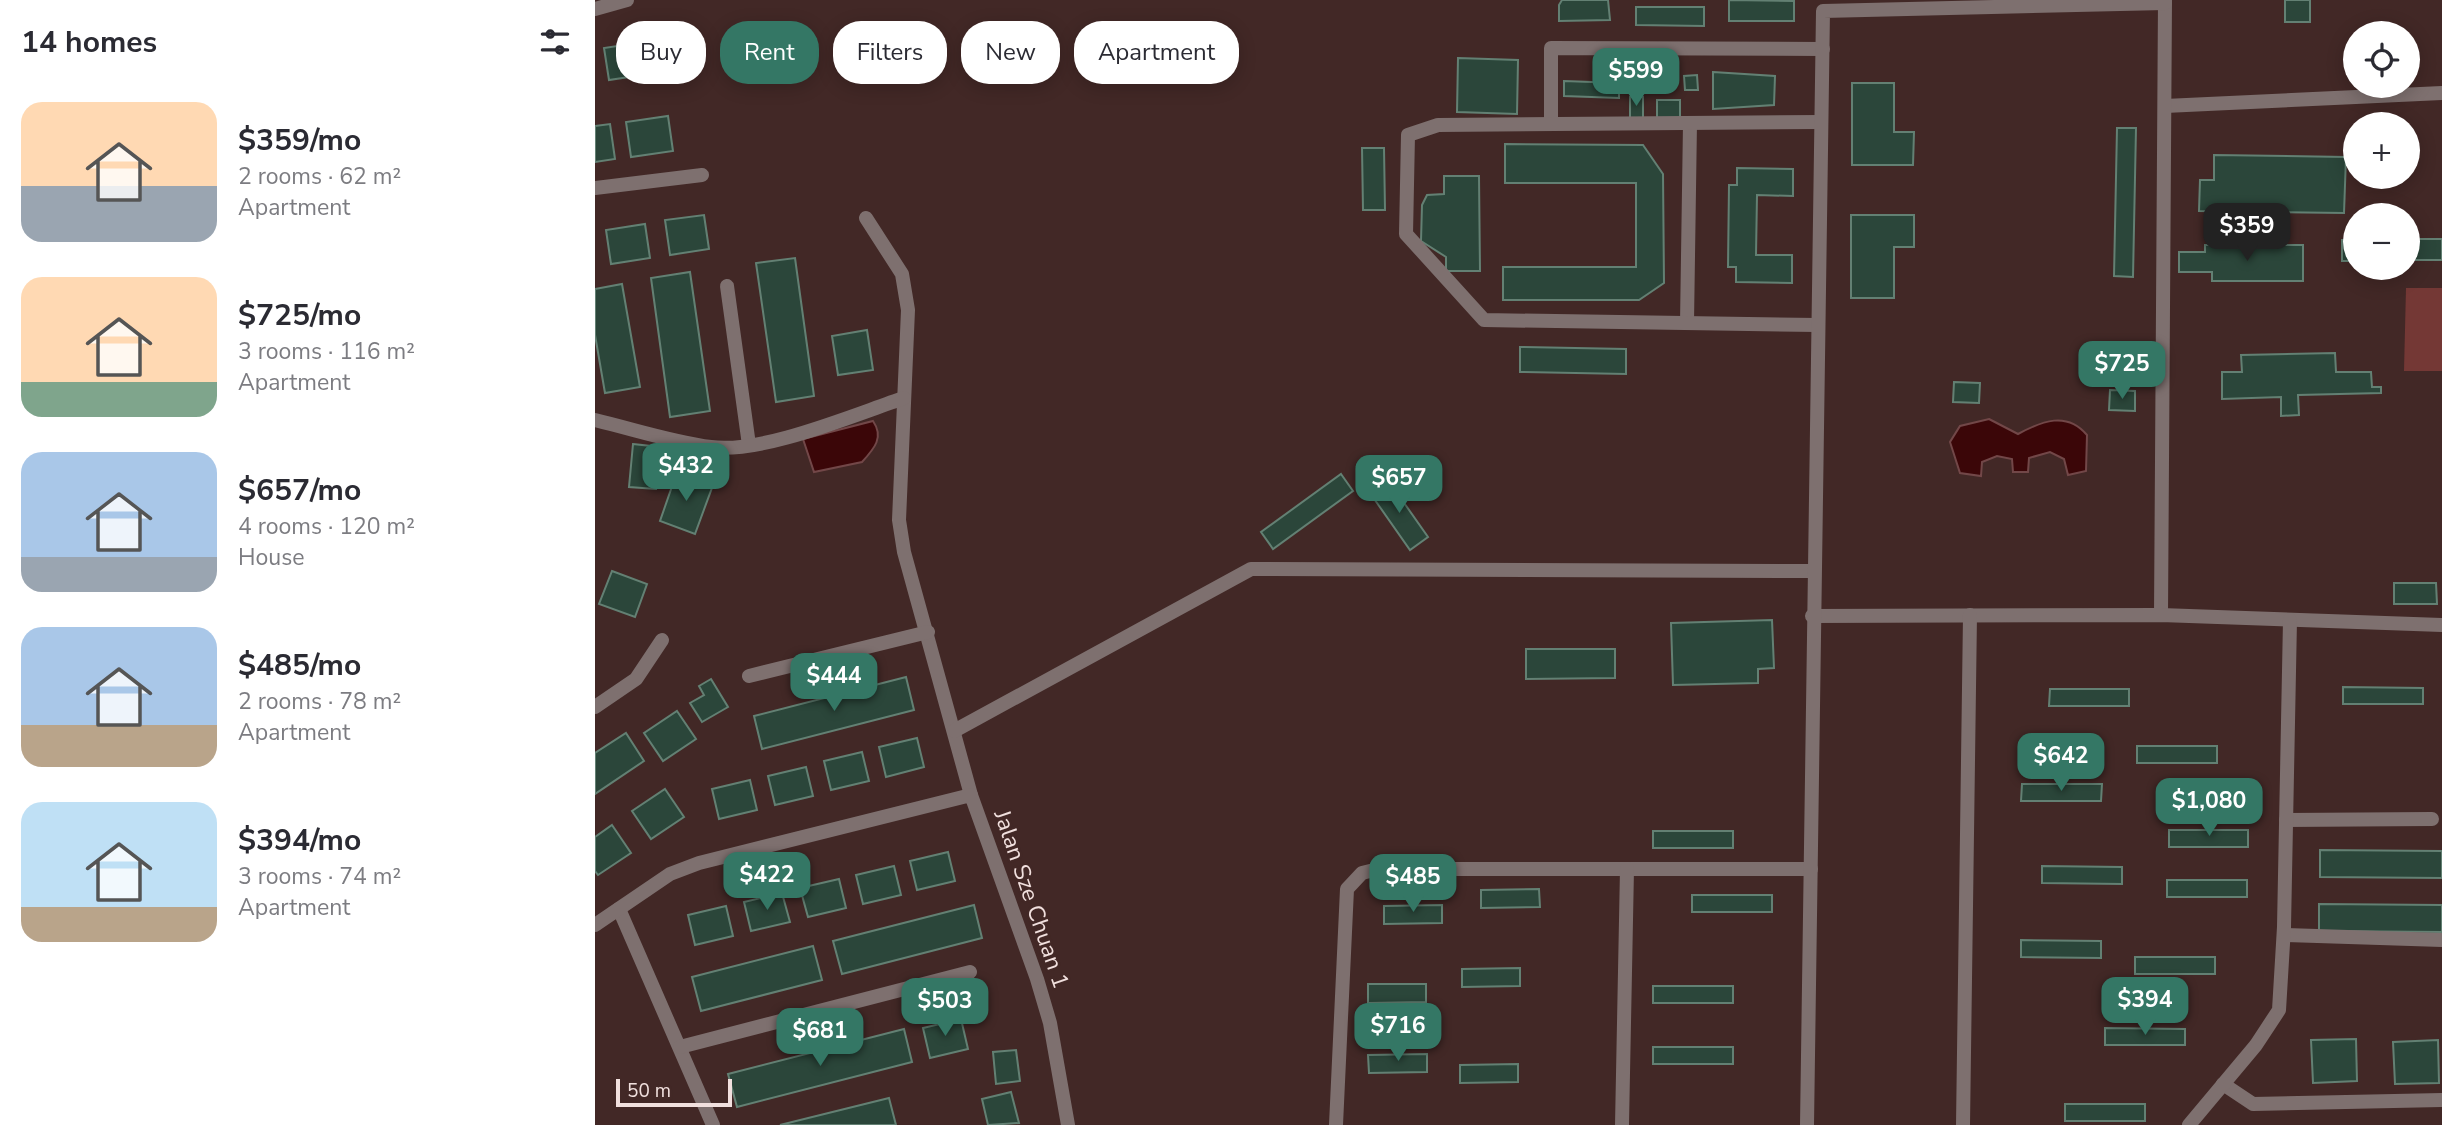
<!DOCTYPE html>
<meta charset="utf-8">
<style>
body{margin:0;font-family:"Nunito Sans",sans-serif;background:#f7f7f7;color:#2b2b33;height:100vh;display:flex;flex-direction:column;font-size:26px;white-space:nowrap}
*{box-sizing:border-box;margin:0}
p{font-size:23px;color:#7c7c81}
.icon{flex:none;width:38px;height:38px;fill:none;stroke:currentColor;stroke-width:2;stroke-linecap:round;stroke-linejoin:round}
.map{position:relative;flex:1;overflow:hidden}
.drawer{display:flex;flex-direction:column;background:#fff;width:595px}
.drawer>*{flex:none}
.hud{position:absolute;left:21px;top:21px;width:665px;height:63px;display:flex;gap:14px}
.tools{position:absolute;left:1748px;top:21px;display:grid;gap:14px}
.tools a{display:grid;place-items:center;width:77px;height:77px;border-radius:50%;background:#fff;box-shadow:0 4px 18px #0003;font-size:35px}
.scale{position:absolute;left:21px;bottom:18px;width:116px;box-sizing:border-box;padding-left:7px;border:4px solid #f1e0de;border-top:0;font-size:19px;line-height:24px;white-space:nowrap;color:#f1e0de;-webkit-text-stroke:5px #422826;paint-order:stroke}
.price{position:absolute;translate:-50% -60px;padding:0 16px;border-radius:14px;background:#347765;color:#fff;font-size:23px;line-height:46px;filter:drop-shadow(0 2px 4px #0008)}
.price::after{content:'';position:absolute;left:50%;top:42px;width:21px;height:16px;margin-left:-10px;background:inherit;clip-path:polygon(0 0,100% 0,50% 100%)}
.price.active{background:#222;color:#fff}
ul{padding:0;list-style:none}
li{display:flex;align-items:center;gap:21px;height:175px;padding:0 21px}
li span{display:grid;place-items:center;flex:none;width:196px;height:140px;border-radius:21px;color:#555}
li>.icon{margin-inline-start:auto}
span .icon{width:84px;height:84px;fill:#fffc;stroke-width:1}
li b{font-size:30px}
h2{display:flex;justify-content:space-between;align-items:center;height:84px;padding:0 21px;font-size:30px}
.tag{padding:0 24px;border-radius:28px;background:#fff;box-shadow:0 4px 18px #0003;font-size:24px;line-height:63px}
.tag.active{background:#347765;color:#fff}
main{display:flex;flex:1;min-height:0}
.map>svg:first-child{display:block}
.green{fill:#743835}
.water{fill:#3b0608;stroke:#724748;stroke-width:2}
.building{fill:#2b463a;stroke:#638073;stroke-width:2}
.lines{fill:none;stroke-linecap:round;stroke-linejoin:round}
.street{stroke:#7e706f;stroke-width:14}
.labels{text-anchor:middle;stroke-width:5;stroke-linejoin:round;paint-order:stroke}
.street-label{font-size:23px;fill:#f1e0de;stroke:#422826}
</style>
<main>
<section class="drawer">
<h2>14 homes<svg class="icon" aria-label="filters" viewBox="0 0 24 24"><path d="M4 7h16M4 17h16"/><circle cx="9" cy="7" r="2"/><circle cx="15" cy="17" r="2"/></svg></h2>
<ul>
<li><span style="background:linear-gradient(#ffd9b3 60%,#9aa5b1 0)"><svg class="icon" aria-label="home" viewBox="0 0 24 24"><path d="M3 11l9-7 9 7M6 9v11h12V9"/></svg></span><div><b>$359/mo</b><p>2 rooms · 62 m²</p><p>Apartment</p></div></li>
<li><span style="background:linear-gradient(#ffd9b3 75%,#7fa58c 0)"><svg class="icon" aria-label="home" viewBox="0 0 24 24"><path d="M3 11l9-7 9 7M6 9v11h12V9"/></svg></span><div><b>$725/mo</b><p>3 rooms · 116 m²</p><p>Apartment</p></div></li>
<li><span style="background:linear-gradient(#a9c7e8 75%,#9aa5b1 0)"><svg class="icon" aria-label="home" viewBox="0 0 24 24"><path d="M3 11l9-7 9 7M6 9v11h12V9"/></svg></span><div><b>$657/mo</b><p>4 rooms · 120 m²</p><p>House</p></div></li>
<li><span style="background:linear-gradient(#a9c7e8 70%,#b9a48a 0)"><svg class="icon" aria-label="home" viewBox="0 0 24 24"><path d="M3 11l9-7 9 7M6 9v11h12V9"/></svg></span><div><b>$485/mo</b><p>2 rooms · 78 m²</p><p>Apartment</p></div></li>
<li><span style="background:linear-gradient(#bfe0f5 75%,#b9a48a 0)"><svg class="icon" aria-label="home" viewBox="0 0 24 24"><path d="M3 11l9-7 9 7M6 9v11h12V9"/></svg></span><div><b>$394/mo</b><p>3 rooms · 74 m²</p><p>Apartment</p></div></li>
</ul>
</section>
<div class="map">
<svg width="1847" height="1125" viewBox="0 0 1847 1125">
<rect width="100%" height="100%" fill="#422826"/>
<path class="green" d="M1811,288H1847V371H1809Z"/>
<g class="water">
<path d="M1394,419L1423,434C1447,421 1472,411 1492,435L1491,471L1473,475L1469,459L1455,452L1434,458L1433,472H1418L1417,459L1402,456L1387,462L1386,476L1365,473L1355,442L1365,426Z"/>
<path d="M278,421C289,437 280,448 267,462L219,472L208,439Z"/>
</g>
<g class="building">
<path d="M967,0H1013L1015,20L964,21V5Z"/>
<path d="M1134,0L1199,1V21H1134Z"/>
<rect x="1690" y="0" width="25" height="22"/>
<path d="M1041,7H1109V26L1041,25Z"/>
<path d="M49,42L54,74L14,80L9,48Z"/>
<path d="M863,58L923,60L922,114L862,112Z"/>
<path d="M1118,72L1180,76L1179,105L1118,109Z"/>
<path d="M1102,75L1103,90H1090L1089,76Z"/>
<path d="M969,81L1024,83V98L969,96Z"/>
<path d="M1257,83H1299V132H1319L1318,165H1257Z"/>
<path d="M1035,97H1048V118L1035,119Z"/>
<rect x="1062" y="100" width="23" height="18"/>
<path d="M73,116L78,151L36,157L31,122Z"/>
<path d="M15,124L20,159L0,162V126Z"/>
<path d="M1522,128H1541L1538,277L1519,276Z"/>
<path d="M910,144L1048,145L1068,174L1069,283L1044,300H908V267H1041V183H910Z"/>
<path d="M767,148H789L790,210H768Z"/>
<path d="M1619,155L1751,157L1749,213L1604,211L1605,180H1619Z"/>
<path d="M1142,168L1198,169V196L1162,195L1161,255H1197V283L1141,282V267H1133L1134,185H1142Z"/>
<path d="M849,176H884L885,271H851V257L826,241L827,205L832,195L849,194Z"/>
<path d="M109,215L114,249L75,255L70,220Z"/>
<path d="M1256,215H1319V247H1299V298H1256Z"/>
<path d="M50,224L55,258L16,264L11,230Z"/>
<rect x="1813" y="239" width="34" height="21"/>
<rect x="1747" y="240" width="13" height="21"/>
<path d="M1610,245H1708V281H1617V272H1584V252H1610Z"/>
<path d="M200,258L219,396L181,402L161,263Z"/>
<path d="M95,272L115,411L75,417L56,278Z"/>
<path d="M27,284L45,387L10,393L0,335V289Z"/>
<path d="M272,330L278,370L243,375L237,336Z"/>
<path d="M925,347L1031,349V374L925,372Z"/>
<path d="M1740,353L1741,372H1776L1777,387H1786V393L1703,395L1704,415L1686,416V397L1627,399V372H1647L1646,355Z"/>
<path d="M1359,382L1385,383L1384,403L1358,402Z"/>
<path d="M1515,390L1540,391V411L1514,410Z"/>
<path d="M38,444L65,447L61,489L34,487Z"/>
<path d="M777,457L789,476L775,486L762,467Z"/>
<path d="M82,472L118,485L100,534L65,521Z"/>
<path d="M746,474L758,491L678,549L666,532Z"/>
<path d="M793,480L833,537L815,550L775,493Z"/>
<path d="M17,571L52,584L40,617L4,604Z"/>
<path d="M1799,583H1841L1842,604H1799Z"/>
<path d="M1177,620L1179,668L1163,669V683L1078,685L1076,623Z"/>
<path d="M931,649H1020V678L931,679Z"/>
<path d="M311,677L319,710L167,749L159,716Z"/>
<path d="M116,679L133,707L107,722L95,703L109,695L104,686Z"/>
<path d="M1748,687L1828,688V704H1748Z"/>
<path d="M1455,689H1534V706H1454Z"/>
<path d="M82,711L101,739L68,761L49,733Z"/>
<path d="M31,733L49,761L0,794V753Z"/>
<path d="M322,738L329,767L291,777L284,747Z"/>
<rect x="1542" y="746" width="80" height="17"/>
<path d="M267,752L274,781L236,790L229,761Z"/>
<path d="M211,767L218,796L180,805L173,776Z"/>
<path d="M155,780L162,810L124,819L117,789Z"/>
<path d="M1427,784H1507L1506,801H1426Z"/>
<path d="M70,789L89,817L56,839L37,811Z"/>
<path d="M17,825L36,853L3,875L0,871V837Z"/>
<rect x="1574" y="830" width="79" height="17"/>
<rect x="1058" y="831" width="80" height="17"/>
<path d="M1725,850L1847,851V878L1725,877Z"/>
<path d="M353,852L360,881L322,890L315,861Z"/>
<path d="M299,866L306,895L268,904L261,875Z"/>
<path d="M1447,866L1527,867V884L1447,883Z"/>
<path d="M244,879L251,908L213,917L205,888Z"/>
<rect x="1572" y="880" width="80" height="17"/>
<path d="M944,889L945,907L886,908V890Z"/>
<path d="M187,893L195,922L156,931L149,902Z"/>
<rect x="1097" y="895" width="80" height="17"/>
<path d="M1724,904L1847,905V932L1724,931Z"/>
<path d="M379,905L387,938L247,974L238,941Z"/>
<path d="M847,905V923L789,924V906Z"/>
<path d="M131,906L138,936L100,945L93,915Z"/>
<path d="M1426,940L1506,941V958L1426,957Z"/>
<path d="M218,946L227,980L106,1011L97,977Z"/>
<rect x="1540" y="957" width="80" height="17"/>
<path d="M925,968V986L867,987V969Z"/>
<path d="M773,984H831V1002L773,1003Z"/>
<rect x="1058" y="986" width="80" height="17"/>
<path d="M366,1019L373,1049L335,1058L328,1028Z"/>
<path d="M1510,1028L1590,1029V1045H1510Z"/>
<path d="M309,1029L317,1062L142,1107L133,1074Z"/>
<path d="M1761,1039L1762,1081L1718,1083L1716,1040Z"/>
<path d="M1843,1040L1844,1083L1800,1084L1798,1042Z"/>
<rect x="1058" y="1047" width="80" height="17"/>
<path d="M421,1050L425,1081L401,1084L398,1052Z"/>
<path d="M832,1054V1072L774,1073L773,1055Z"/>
<path d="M923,1064V1082L865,1083V1065Z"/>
<path d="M416,1092L424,1123L393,1125L387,1099Z"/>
<path d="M294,1098L301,1125H185Z"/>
<rect x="1470" y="1104" width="80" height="17"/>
</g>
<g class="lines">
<g class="street">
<path d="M0,9L32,0"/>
<path d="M1570,106L1847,93"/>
<path d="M956,124V48L1228,49"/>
<path d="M0,188L107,175"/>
<path d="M271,218L307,274L313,310L304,520L309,552L376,795"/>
<path d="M132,286L154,445"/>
<path d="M1092,323L1095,123"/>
<path d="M1222,325L889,320L811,234L813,135L843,125L1226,122"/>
<path d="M0,420C38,429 77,442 116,447C167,454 258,415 309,398"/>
<path d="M1566,615L1570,0"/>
<path d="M1217,616L1566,615L1847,625"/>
<path d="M154,676L333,632"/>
<path d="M0,707L41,679L67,640"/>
<path d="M359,731L656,569L1218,571"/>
<path d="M1691,820L1837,819"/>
<path d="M24,909L118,1125"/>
<path d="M0,925L75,874L104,863L376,795L442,979L455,1023L473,1125"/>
<path d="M1689,935L1847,940"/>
<path d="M85,1047L375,972"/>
<path d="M1628,1084L1658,1104L1847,1100"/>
<path d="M741,1125L752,889L767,873L783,869H1216"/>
<path d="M1027,1125L1032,869"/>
<path d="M1212,1125L1228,11L1570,3"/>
<path d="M1368,1125L1375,615"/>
<path d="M1594,1125L1661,1045L1684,1010L1689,927L1695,620"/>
</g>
</g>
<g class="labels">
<g class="street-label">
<text transform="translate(437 899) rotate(71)" y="8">Jalan Sze Chuan 1</text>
</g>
</g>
</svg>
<div class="tools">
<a><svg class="icon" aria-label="locate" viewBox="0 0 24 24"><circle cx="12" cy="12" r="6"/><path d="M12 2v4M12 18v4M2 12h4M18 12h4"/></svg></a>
<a>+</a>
<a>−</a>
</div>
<div class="scale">50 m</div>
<b class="price" style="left:1041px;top:108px">$599</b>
<b class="price active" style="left:1652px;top:263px">$359</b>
<b class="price" style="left:1527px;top:401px">$725</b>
<b class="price" style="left:91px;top:503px">$432</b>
<b class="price" style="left:804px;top:515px">$657</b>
<b class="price" style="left:239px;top:713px">$444</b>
<b class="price" style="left:1466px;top:793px">$642</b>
<b class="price" style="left:1614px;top:838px">$1,080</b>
<b class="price" style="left:172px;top:912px">$422</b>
<b class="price" style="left:818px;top:914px">$485</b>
<b class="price" style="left:1550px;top:1037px">$394</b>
<b class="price" style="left:350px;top:1038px">$503</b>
<b class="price" style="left:803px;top:1063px">$716</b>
<b class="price" style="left:225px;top:1068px">$681</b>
<div class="hud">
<a class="tag">Buy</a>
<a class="tag active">Rent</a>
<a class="tag">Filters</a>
<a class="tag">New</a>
<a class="tag">Apartment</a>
</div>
</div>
</main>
